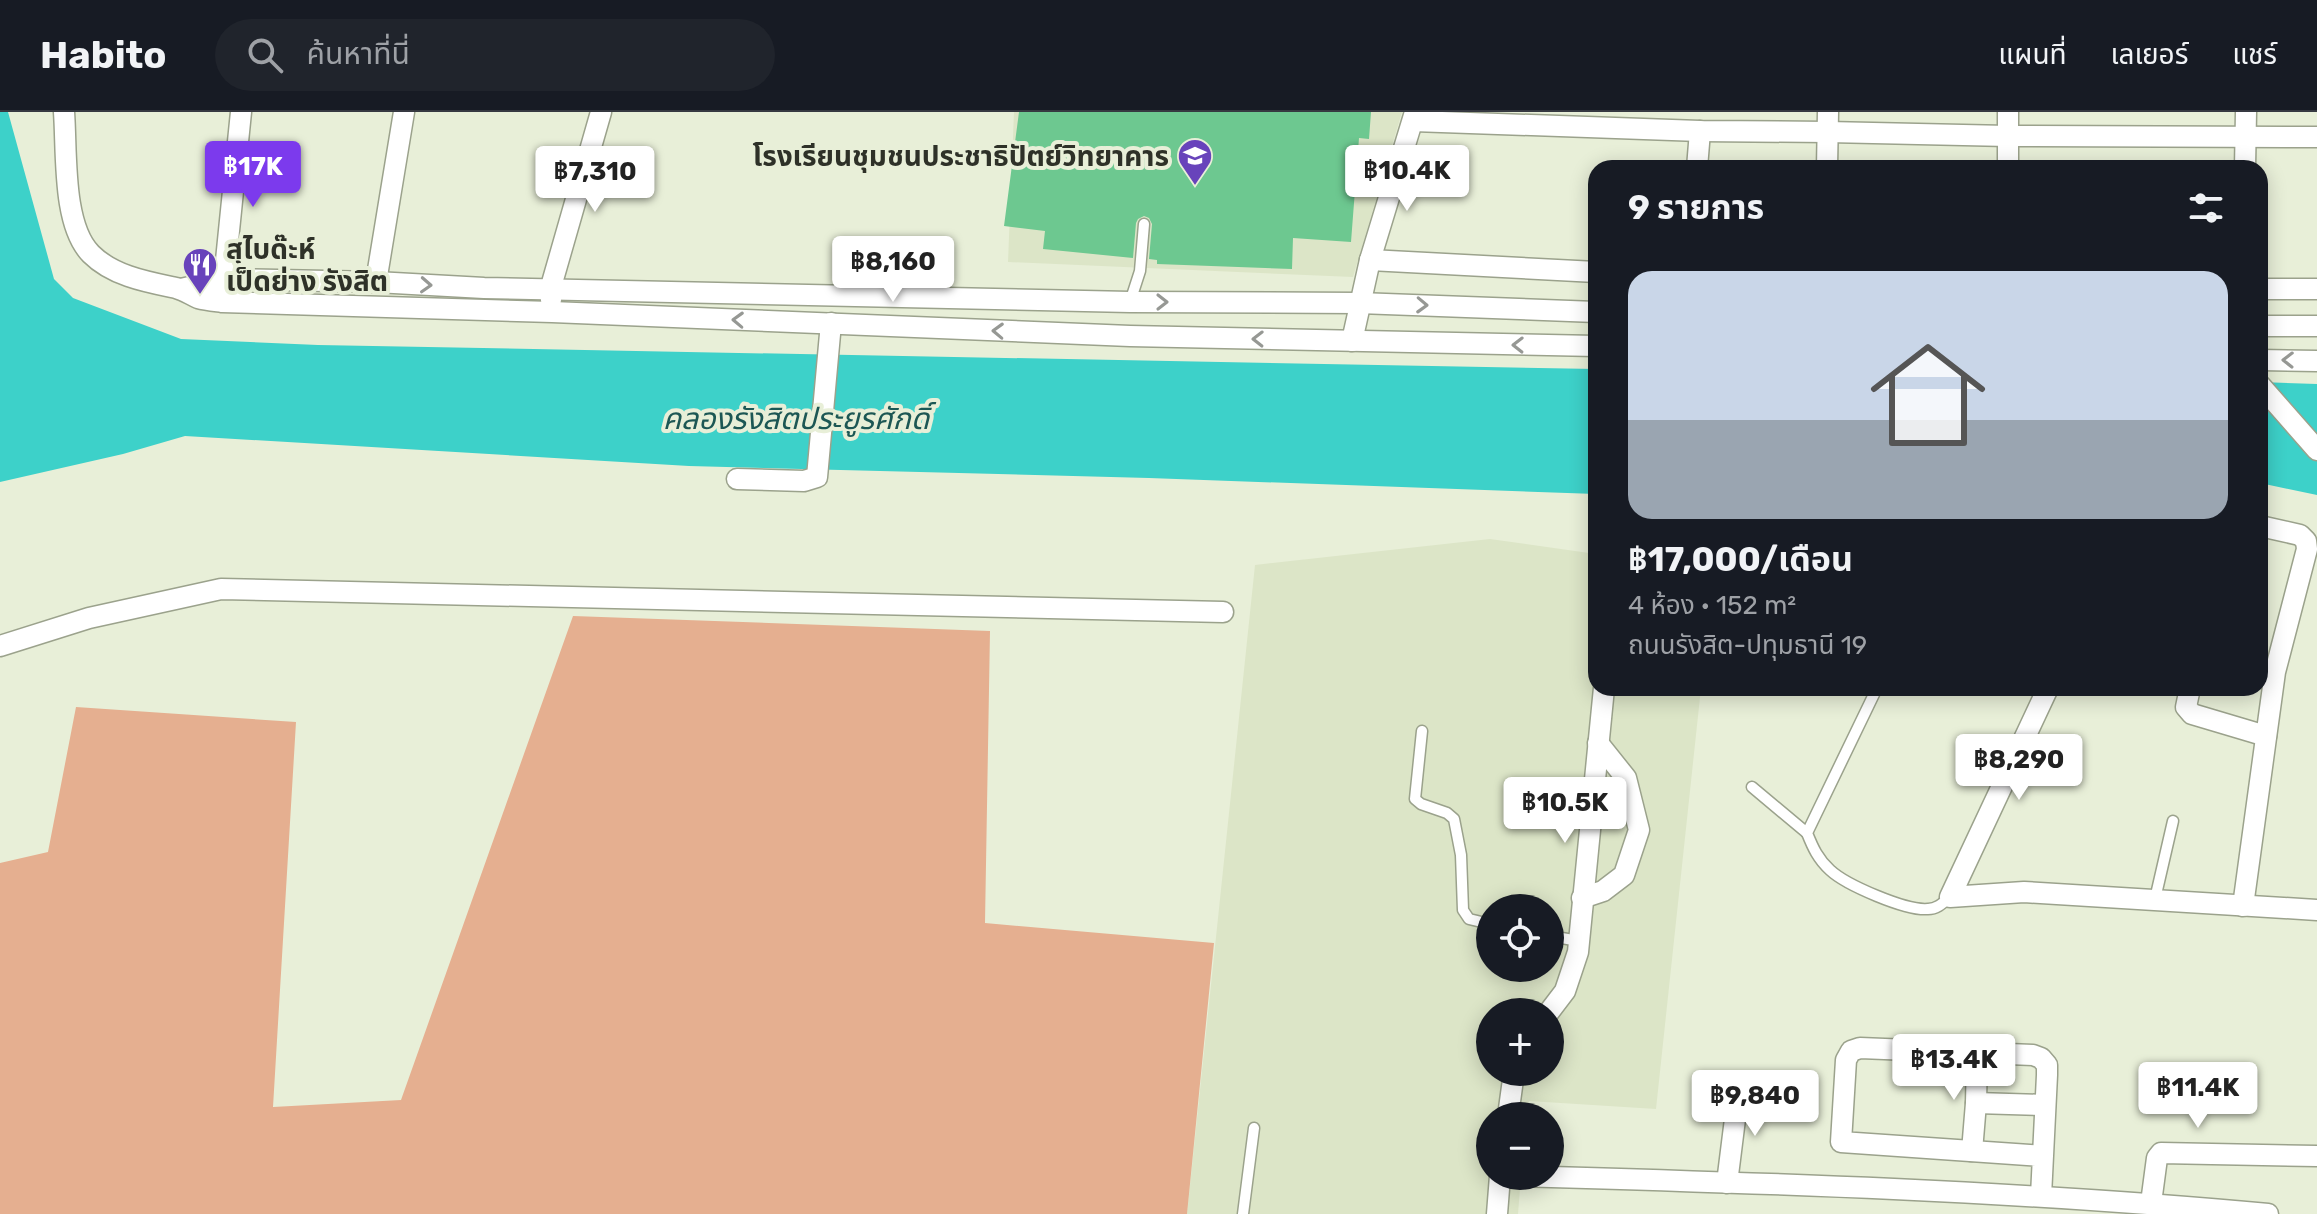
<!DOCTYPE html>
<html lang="th">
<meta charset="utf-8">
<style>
body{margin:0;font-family:Rubik,"Noto Sans Thai",sans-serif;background:#20242c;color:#f1f3f6;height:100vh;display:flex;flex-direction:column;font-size:30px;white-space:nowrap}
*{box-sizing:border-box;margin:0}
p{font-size:26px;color:#9ea1a6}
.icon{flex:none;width:44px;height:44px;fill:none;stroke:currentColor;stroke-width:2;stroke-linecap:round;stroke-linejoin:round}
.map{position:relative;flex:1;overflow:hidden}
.side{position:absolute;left:1588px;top:48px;width:680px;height:536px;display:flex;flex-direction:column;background:#171b24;border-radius:24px;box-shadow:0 4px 20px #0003}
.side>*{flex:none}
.fabs{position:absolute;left:1476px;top:782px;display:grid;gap:16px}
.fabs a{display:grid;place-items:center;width:88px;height:88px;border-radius:50%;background:#171b24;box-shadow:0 4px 20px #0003;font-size:40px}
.price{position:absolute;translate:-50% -68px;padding:0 18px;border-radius:8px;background:#fff;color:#222;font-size:26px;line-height:52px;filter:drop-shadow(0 2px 4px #0008)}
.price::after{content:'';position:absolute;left:50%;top:48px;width:24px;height:18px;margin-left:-12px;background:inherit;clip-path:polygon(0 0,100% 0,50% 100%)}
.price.on{background:#7c3aed;color:#fff}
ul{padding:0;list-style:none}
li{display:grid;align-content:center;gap:16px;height:424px;padding:0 40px}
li+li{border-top:2px solid #363941}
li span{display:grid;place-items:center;height:248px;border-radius:24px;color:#555}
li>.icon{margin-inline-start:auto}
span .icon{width:144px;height:144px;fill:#fffc;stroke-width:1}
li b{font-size:34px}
h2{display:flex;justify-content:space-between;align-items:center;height:96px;padding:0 40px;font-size:34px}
header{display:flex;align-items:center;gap:48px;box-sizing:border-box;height:112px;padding:0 40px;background:#171b24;border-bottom:2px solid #363941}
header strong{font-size:38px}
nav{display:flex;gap:44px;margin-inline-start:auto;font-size:28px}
.search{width:560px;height:72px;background:#20242c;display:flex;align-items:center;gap:20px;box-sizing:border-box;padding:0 28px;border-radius:44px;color:#9ea1a6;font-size:30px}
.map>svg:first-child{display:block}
.built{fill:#dce5c7;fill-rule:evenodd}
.green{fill:#e5af90}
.water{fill:#3dd1c9}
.building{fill:#6dc890}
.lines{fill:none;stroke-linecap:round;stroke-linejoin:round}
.service-casing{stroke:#9ba28c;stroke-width:13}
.minor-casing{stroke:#9ba28c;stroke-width:23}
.service{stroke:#fff;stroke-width:10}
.minor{stroke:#fff;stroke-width:20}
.oneway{stroke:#969894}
.labels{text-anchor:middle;stroke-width:8;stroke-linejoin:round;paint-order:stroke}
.poi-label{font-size:28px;font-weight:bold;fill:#2e3128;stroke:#e8efd8;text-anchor:end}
.water-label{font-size:30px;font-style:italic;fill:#1c5754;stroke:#e8efd8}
</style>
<header>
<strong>Habito</strong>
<div class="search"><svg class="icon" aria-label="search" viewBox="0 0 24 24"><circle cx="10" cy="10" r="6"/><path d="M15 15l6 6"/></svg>ค้นหาที่นี่</div>
<nav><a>แผนที่</a><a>เลเยอร์</a><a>แชร์</a></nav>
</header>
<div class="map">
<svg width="2317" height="1102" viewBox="0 0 2317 1102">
<rect width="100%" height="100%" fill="#e8efd8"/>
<g class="built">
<path d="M1014,0H1402L1353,165L1008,150Z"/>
<path d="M1490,427L1596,442V576H1701L1656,997L1529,989L1527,1004H1490V1064H1521L1518,1102H1187L1255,453ZM1490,796H1550V856H1490ZM1490,900H1550V960H1490Z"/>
</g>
<path class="green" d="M573,504L990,519L985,811L1214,831L1187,1102H0V751L48,740L76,595L296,610L273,995L401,988Z"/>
<g class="water">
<path d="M0,0H8L54,167L73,186L181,227L318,233L1596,257V382L1149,366L689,354L185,324L123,342L0,370Z"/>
<path d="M2260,270L2317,272V383L2260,371Z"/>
</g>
<path class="building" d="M1019,0H1371L1369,27L1359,26L1351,130L1293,126L1292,157L1157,152V148L1149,147L1152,112L1149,106L1144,104L1138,107L1136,111L1133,146L1043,137L1045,119L1004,114Z"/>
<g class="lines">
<defs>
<g id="service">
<path d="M1130,190L1140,159L1144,112"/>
<path d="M1877,576L1807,721C1813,736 1818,747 1830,758C1846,773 1906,799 1928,797C1937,797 1943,791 1950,785"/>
<path d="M1422,619L1415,687L1421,692L1447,701L1454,707L1461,743L1463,798L1469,807L1490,812"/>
<path d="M1752,675L1807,721"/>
<path d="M2155,787L2173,709"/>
<path d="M1550,824L1579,829"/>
<path d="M1243,1102L1254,1016"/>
</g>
<g id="minor">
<path d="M64,0C67,40 62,113 91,142C113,164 147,170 176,176C184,178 191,183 198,186C206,188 215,189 222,190L552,200L1130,224L1596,234"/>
<path d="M2008,0V56"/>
<path d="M1413,9L1700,19L1828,20L2008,24L2317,25"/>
<path d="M1697,56L1700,19"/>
<path d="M1827,56L1828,0"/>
<path d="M2245,56L2246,0"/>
<path d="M1370,148L1596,160"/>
<path d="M376,170L404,0"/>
<path d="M181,177L224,167L376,170L484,176L1130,190L1359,191L1596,200"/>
<path d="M2260,177H2317"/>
<path d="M223,178L241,0"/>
<path d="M551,188L550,178L601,0"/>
<path d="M2260,214H2317"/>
<path d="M1352,229L1370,148L1415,0"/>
<path d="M2260,248L2317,249"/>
<path d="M2260,273L2317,338"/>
<path d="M737,367L804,369L817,365L831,211"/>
<path d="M0,534L89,506L221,477L1223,500"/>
<path d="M2048,576L1950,785L2024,780L2317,798"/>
<path d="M2190,576L2186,595L2192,602L2266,624"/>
<path d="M1582,786L1603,779L1624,763L1639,718L1626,666L1598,631"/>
<path d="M2243,794L2275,560L2307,437L2306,429L2300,423L2260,414"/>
<path d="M1549,900L1565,879L1578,840L1604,576"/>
<path d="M1976,991L2045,993"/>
<path d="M1508,1004L1514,960"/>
<path d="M1972,1039L1976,991L1977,942"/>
<path d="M1519,1064C1769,1071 2019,1079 2268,1102"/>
<path d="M1727,1071L1739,975"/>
<path d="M2041,1084L2047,963V953L2041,946L2033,943L1860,936L1851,939L1846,948L1841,1030L2043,1044"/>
<path d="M2151,1091L2157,1046L2161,1041L2317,1044"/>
<path d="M1497,1102L1500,1064"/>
</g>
</defs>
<use href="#service" class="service-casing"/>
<use href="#minor" class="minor-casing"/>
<use href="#service" class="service"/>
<use href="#minor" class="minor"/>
</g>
<defs><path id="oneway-chevron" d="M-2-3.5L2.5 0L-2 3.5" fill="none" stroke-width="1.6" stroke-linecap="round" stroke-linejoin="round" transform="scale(2)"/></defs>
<g class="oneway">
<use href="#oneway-chevron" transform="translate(426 173) rotate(3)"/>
<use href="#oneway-chevron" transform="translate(1162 190)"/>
<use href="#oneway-chevron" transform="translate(1422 193) rotate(2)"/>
<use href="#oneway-chevron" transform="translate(738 208) rotate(-178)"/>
<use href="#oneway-chevron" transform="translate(998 219) rotate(-178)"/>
<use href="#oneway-chevron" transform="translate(1258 227) rotate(-179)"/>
<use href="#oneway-chevron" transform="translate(1518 233) rotate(-179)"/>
<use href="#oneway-chevron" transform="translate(2288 248) rotate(-179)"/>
</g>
<defs>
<symbol id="school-pin" viewBox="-11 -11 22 30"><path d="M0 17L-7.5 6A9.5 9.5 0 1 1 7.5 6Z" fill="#6843bb" stroke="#e8efd8"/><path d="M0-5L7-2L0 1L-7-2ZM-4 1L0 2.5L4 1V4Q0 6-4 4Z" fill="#fff"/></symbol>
<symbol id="restaurant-pin" viewBox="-11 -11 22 30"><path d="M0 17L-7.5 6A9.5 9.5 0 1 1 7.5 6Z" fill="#6843bb" stroke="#e8efd8"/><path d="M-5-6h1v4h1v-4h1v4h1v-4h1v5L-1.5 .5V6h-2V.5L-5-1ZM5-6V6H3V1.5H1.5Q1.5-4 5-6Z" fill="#fff"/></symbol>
</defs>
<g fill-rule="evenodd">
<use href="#school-pin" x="1175" y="24" width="40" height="54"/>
<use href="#restaurant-pin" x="180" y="133" width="40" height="54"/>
</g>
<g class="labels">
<g class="poi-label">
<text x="1169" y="54">โรงเรียนชุมชนประชาธิปัตย์วิทยาคาร</text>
<text x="226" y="147" text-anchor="start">สุไบด๊ะห์<tspan x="226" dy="32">เป็ดย่าง รังสิต</tspan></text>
</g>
<g class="water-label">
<text x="796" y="317">คลองรังสิตประยูรศักดิ์</text>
</g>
</g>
</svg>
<div class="fabs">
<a><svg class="icon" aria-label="locate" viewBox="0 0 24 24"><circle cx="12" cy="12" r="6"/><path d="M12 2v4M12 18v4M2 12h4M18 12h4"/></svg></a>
<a>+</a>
<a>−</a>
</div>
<b class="price on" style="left:253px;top:97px">฿17K</b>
<b class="price" style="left:1407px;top:101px">฿10.4K</b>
<b class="price" style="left:595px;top:102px">฿7,310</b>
<b class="price" style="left:893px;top:192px">฿8,160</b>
<b class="price" style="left:2019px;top:690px">฿8,290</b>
<b class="price" style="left:1565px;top:733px">฿10.5K</b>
<b class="price" style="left:1954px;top:990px">฿13.4K</b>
<b class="price" style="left:2198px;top:1018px">฿11.4K</b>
<b class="price" style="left:1755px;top:1026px">฿9,840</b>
<section class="side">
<h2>9 รายการ<svg class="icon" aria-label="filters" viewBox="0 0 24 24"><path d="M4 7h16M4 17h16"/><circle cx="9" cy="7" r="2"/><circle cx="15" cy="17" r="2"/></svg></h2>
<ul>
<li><span style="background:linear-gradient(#c9d6e8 60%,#9aa5b1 0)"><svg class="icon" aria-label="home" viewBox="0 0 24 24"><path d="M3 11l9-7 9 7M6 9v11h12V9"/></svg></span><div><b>฿17,000/เดือน</b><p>4 ห้อง · 152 m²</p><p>ถนนรังสิต-ปทุมธานี 19</p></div></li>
</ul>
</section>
</div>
